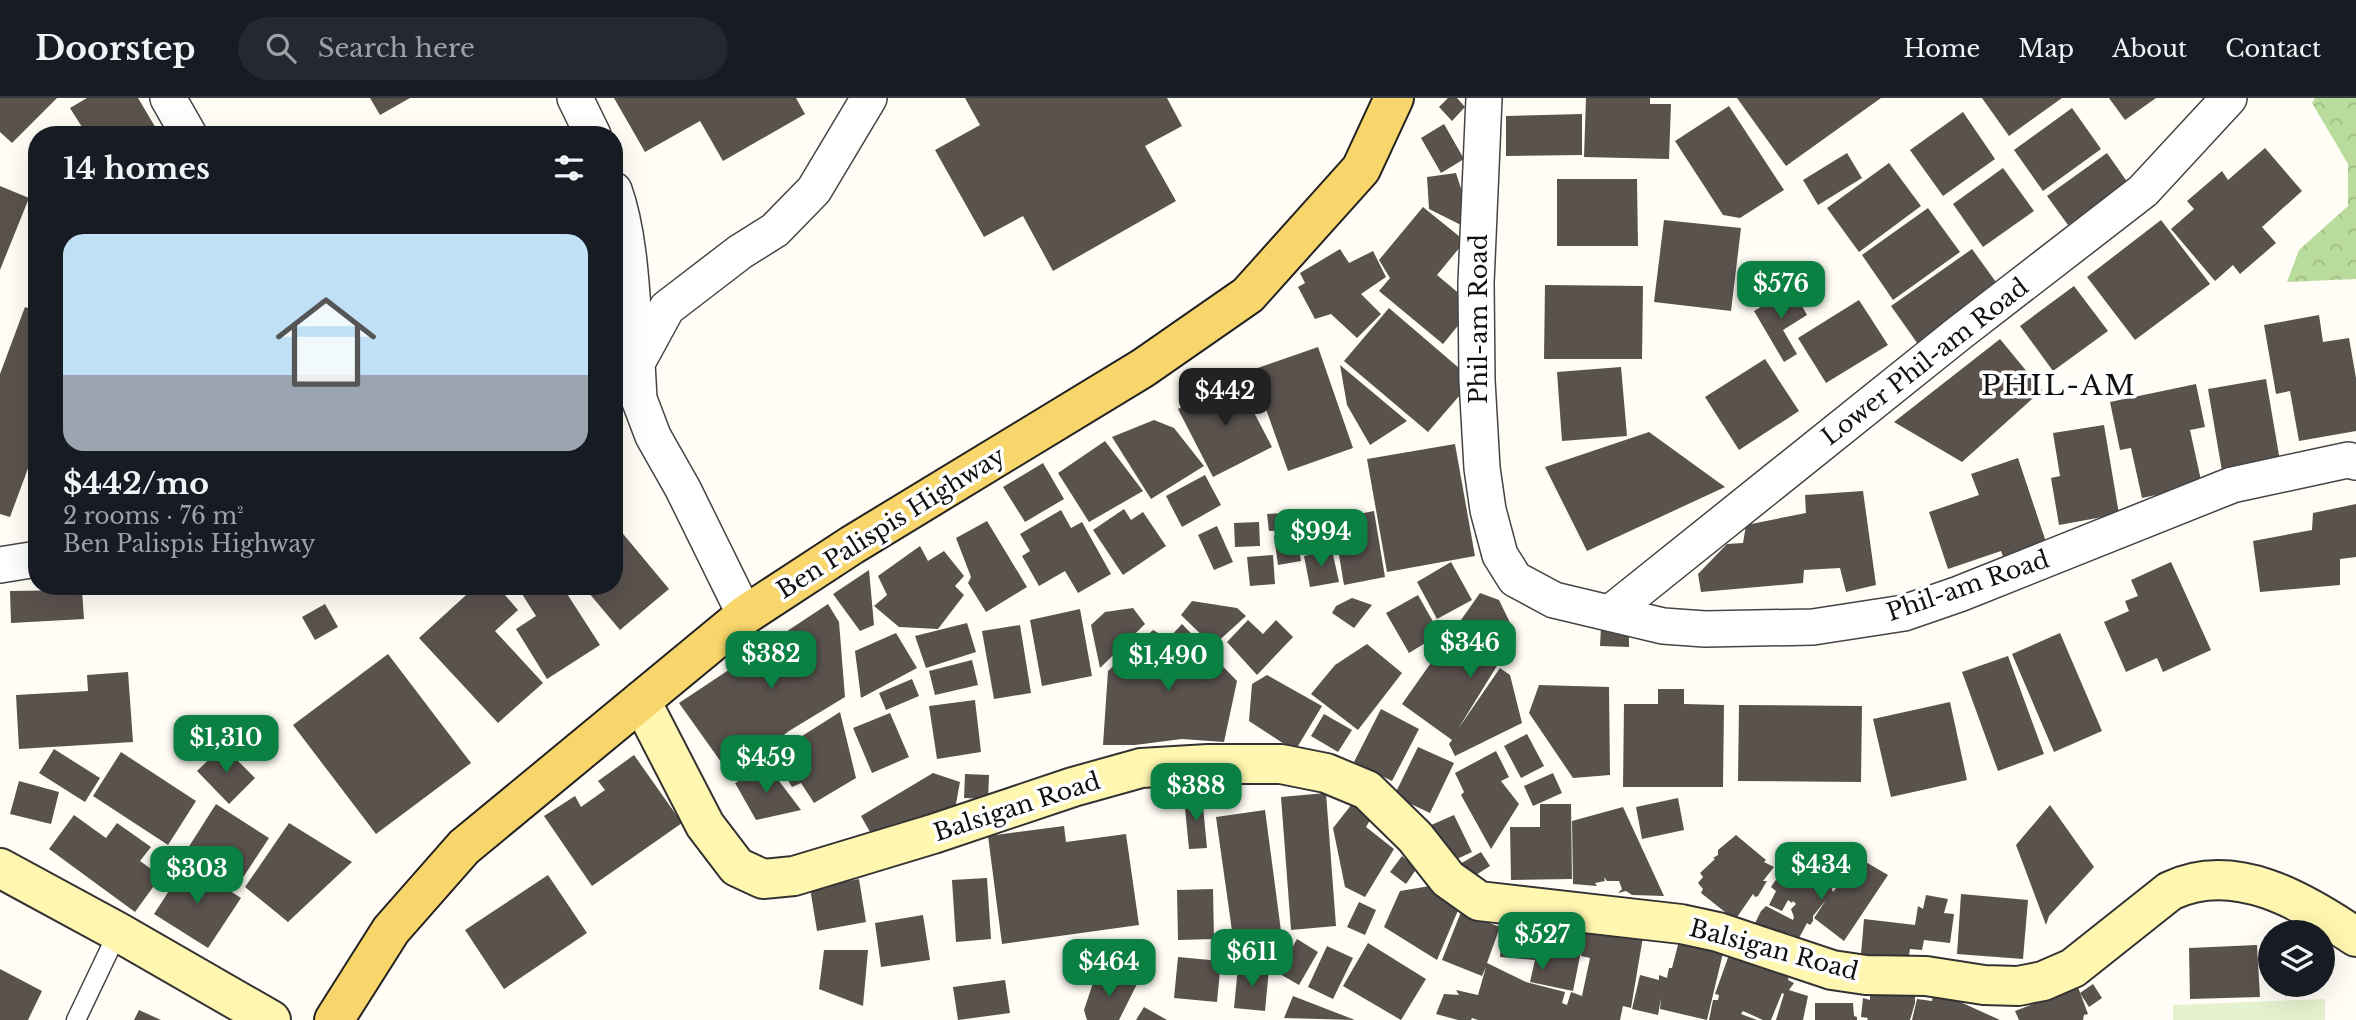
<!DOCTYPE html>
<meta charset="utf-8">
<style>
body{margin:0;font-family:"Libre Baskerville",serif;background:#242831;color:#f1f3f6;height:100vh;display:flex;flex-direction:column;font-size:26px;white-space:nowrap}
*{box-sizing:border-box;margin:0}
p{font-size:23px;color:#9ea1a6}
.icon{flex:none;width:38px;height:38px;fill:none;stroke:currentColor;stroke-width:2;stroke-linecap:round;stroke-linejoin:round}
.map{position:relative;flex:1;overflow:hidden}
.sheet{position:absolute;left:28px;top:28px;width:595px;height:469px;display:flex;flex-direction:column;background:#171b24;border-radius:28px;box-shadow:0 7px 28px #0002}
.sheet>*{flex:none}
.buttons{position:absolute;left:2258px;top:822px;display:grid;gap:14px}
.buttons a{display:grid;place-items:center;width:77px;height:77px;border-radius:50%;background:#171b24;box-shadow:0 7px 28px #0002;font-size:35px}
.price{position:absolute;translate:-50% -60px;padding:0 16px;border-radius:14px;background:#0b8043;color:#fff;font-size:23px;line-height:46px;filter:drop-shadow(0 2px 4px #0008)}
.price::after{content:'';position:absolute;left:50%;top:42px;width:21px;height:16px;margin-left:-10px;background:inherit;clip-path:polygon(0 0,100% 0,50% 100%)}
.price.current{background:#222;color:#fff}
ul{padding:0;list-style:none}
li{display:grid;align-content:center;gap:14px;height:371px;padding:0 35px}
li+li{border-top:2px solid #363941}
li span{display:grid;place-items:center;height:217px;border-radius:21px;color:#555}
li>.icon{margin-inline-start:auto}
span .icon{width:126px;height:126px;fill:#fffc;stroke-width:1}
li b{font-size:30px}
h2{display:flex;justify-content:space-between;align-items:center;height:84px;padding:0 35px;font-size:30px}
header{display:flex;align-items:center;gap:42px;box-sizing:border-box;height:98px;padding:0 35px;background:#171b24;border-bottom:2px solid #363941}
header strong{font-size:33px}
nav{display:flex;gap:38px;margin-inline-start:auto;font-size:24px}
.search{width:490px;height:63px;background:#242831;display:flex;align-items:center;gap:18px;box-sizing:border-box;padding:0 24px;border-radius:38px;color:#9ea1a6;font-size:26px}
.map>svg:first-child{display:block}
.forest{fill:url(#forest-crowns)}
.pitch{fill:#e6f2cf}
.building{fill:#5a524d}
.lines{fill:none;stroke-linecap:round;stroke-linejoin:round}
.lane-casing{stroke:#444;stroke-width:21}
.street-casing{stroke:#444;stroke-width:38}
.secondary-casing{stroke:#333;stroke-width:42}
.primary-casing{stroke:#222;stroke-width:42}
.lane{stroke:#fff;stroke-width:18}
.street{stroke:#fff;stroke-width:35}
.secondary{stroke:#fff6b0;stroke-width:38}
.primary{stroke:#f9d66b;stroke-width:38}
.labels{text-anchor:middle;stroke-width:7;stroke-linejoin:round;paint-order:stroke}
.street-label{font-size:24px;fill:#111;stroke:#fff}
.quarter-label{font-size:28px;letter-spacing:2px;fill:#111;stroke:#fff}
</style>
<header>
<strong>Doorstep</strong>
<div class="search"><svg class="icon" aria-label="search" viewBox="0 0 24 24"><circle cx="10" cy="10" r="6"/><path d="M15 15l6 6"/></svg>Search here</div>
<nav><a>Home</a><a>Map</a><a>About</a><a>Contact</a></nav>
</header>
<div class="map">
<svg width="2356" height="922" viewBox="0 0 2356 922">
<defs>
<pattern id="forest-crowns" width="20" height="18" patternUnits="userSpaceOnUse" patternTransform="scale(1.75)"><rect width="20" height="18" fill="#b9dc9c"/><path d="M2 6a3 3 0 1 1 6 0M12 15a3 3 0 1 1 6 0" fill="none" stroke="#9ebc85"/></pattern>
</defs>
<rect width="100%" height="100%" fill="#fffdf5"/>
<path class="forest" d="M2315,0H2356V181L2287,184L2299,152L2348,108V66L2312,5Z"/>
<path class="pitch" d="M2325,901V922H2173V907Z"/>
<g class="building">
<path d="M0,0H57L12,45L0,34Z"/>
<path d="M87,0H138L160,37H87L70,10Z"/>
<path d="M370,0H410L380,17Z"/>
<path d="M614,0H796L805,16L723,63L700,23L645,54Z"/>
<path d="M965,0H1167L1182,28L1145,48L1176,103L1053,173L1023,118L984,139L935,52L980,27Z"/>
<path d="M1448,0H1457L1465,9L1452,23L1439,9Z"/>
<path d="M1586,0H1650V6H1671L1669,61L1584,59Z"/>
<path d="M1737,0H1881L1786,68Z"/>
<path d="M1982,0H2062L2009,38Z"/>
<path d="M2109,0H2156L2125,22Z"/>
<path d="M1729,8L1784,92L1740,120L1723,117L1675,43Z"/>
<path d="M2072,10L2101,51L2043,93L2014,52Z"/>
<path d="M1963,14L1995,61L1943,98L1910,52Z"/>
<path d="M1582,16V57L1506,58V18Z"/>
<path d="M1444,26L1464,61L1441,75L1421,40Z"/>
<path d="M2265,50L2302,93L2262,129L2276,145L2240,176L2233,167L2215,183L2171,131L2194,111L2187,103L2222,73L2228,82Z"/>
<path d="M1847,55L1862,80L1818,107L1803,82Z"/>
<path d="M2107,55L2128,85L2068,127L2047,98Z"/>
<path d="M1889,65L1921,108L1859,154L1827,110Z"/>
<path d="M2003,70L2034,113L1983,149L1953,106Z"/>
<path d="M1456,75L1475,134L1429,111L1427,79Z"/>
<path d="M1557,81H1637L1638,148H1557Z"/>
<path d="M0,88L29,100L0,172Z"/>
<path d="M1423,109L1465,143L1437,177L1474,208L1443,246L1379,193L1390,180L1379,162Z"/>
<path d="M1928,110L1960,154L1893,202L1862,157Z"/>
<path d="M1664,122L1741,130L1731,213L1654,204Z"/>
<path d="M2161,122L2210,186L2135,242L2087,179Z"/>
<path d="M1340,151L1349,165L1373,153L1386,179L1361,196L1381,216L1357,240L1331,216L1315,221L1298,189L1305,185L1300,175Z"/>
<path d="M1972,151L2001,191L1920,249L1891,208Z"/>
<path d="M1545,187L1643,188L1642,261H1544Z"/>
<path d="M2074,188L2108,233L2053,273L2020,228Z"/>
<path d="M1792,190L1807,217L1783,232L1797,256L1784,264L1754,213Z"/>
<path d="M1859,202L1888,247L1826,285L1798,240Z"/>
<path d="M25,209L37,213V346L10,419L0,416V276Z"/>
<path d="M1389,210L1473,282L1428,334L1344,263Z"/>
<path d="M2319,217L2323,244L2349,240L2356,280V333L2299,343L2290,293L2276,296L2264,227Z"/>
<path d="M2000,241L2042,292L1962,364L1894,324Z"/>
<path d="M1318,249L1353,350L1288,373L1252,272Z"/>
<path d="M1765,261L1799,313L1739,352L1705,299Z"/>
<path d="M1340,267L1407,323L1370,347L1347,307Z"/>
<path d="M1621,269L1627,338L1562,343L1557,274Z"/>
<path d="M1236,280L1272,349L1213,379L1178,311Z"/>
<path d="M2266,281L2280,363L2222,373L2208,291Z"/>
<path d="M2196,286L2205,329L2190,332L2202,387L2142,400L2131,350L2120,352L2110,304Z"/>
<path d="M1154,322L1174,330L1204,368L1151,401L1112,339Z"/>
<path d="M2104,327L2119,416L2059,427L2051,380L2060,378L2053,335Z"/>
<path d="M1649,334L1725,389L1587,453L1545,369Z"/>
<path d="M1105,343L1143,393L1089,424L1058,375Z"/>
<path d="M1455,346L1475,458L1387,474L1367,361Z"/>
<path d="M2018,360L2047,447L2004,461L2001,453L1948,471L1929,414L1979,397L1971,376Z"/>
<path d="M1043,365L1064,401L1025,424L1003,389Z"/>
<path d="M1205,377L1221,407L1182,429L1166,398Z"/>
<path d="M1863,393L1876,487L1846,494L1840,470L1804,472L1803,485L1701,494L1698,476L1727,446L1743,445L1746,427L1806,415L1805,397Z"/>
<path d="M2356,406V459L2340,461V487L2260,494L2253,443L2312,432L2313,415Z"/>
<path d="M1124,411L1131,422L1143,414L1166,448L1123,477L1093,432Z"/>
<path d="M1061,412L1071,430L1082,424L1111,476L1078,495L1065,473L1039,488L1022,458L1030,453L1020,436Z"/>
<path d="M1374,413L1385,479L1344,487L1333,421Z"/>
<path d="M1288,415L1289,432L1269,433L1267,416Z"/>
<path d="M1330,415L1334,447L1306,451L1302,419Z"/>
<path d="M987,423L1027,489L986,514L968,485L971,479L956,440Z"/>
<path d="M1259,424L1260,448L1235,449L1234,425Z"/>
<path d="M614,425L669,491L620,532L583,488H614Z"/>
<path d="M1217,428L1233,464L1214,472L1198,437Z"/>
<path d="M1296,433L1301,463L1278,467L1274,438Z"/>
<path d="M920,448L928,463L944,453L964,478L955,488L964,497L938,531L899,529L874,508L887,497L878,478Z"/>
<path d="M1332,452L1339,484L1310,489L1304,458Z"/>
<path d="M1273,457L1275,486L1250,488L1247,459Z"/>
<path d="M1451,464L1472,502L1437,521L1417,484Z"/>
<path d="M2171,464L2211,552L2163,574L2157,560L2126,574L2104,524L2129,513L2125,503L2138,498L2131,482Z"/>
<path d="M869,472L874,527L860,533L833,496Z"/>
<path d="M476,488H497L518,512L495,533L543,585L498,625L419,540Z"/>
<path d="M517,488H562L600,547L547,581L516,531L536,518Z"/>
<path d="M82,492L84,521L11,525L10,493Z"/>
<path d="M1480,495L1499,502L1516,537L1458,631L1500,570L1510,577L1522,625L1455,658L1449,646L1452,642L1402,606Z"/>
<path d="M1418,497L1440,536L1409,555L1386,515Z"/>
<path d="M1352,500L1372,507L1354,530L1332,515L1336,508Z"/>
<path d="M1192,503L1237,510L1246,518L1213,548L1181,517Z"/>
<path d="M325,506L338,529L315,542L302,519Z"/>
<path d="M828,506L839,524L845,599L789,633L731,678L679,605Z"/>
<path d="M1133,510L1145,526L1100,570L1091,527L1105,514Z"/>
<path d="M1080,511L1092,578L1042,588L1030,522Z"/>
<path d="M1248,522L1263,536L1276,522L1293,539L1257,577L1227,544Z"/>
<path d="M967,525L976,554L926,570L915,538Z"/>
<path d="M1182,526L1237,583L1224,644L1182,641L1135,647H1103L1108,573L1153,532L1168,541Z"/>
<path d="M1020,527L1031,595L994,601L982,533Z"/>
<path d="M1601,529L1629,530V549L1600,548Z"/>
<path d="M896,535L917,570L861,600L855,553Z"/>
<path d="M2060,535L2102,633L2054,654L2012,556Z"/>
<path d="M1367,546L1402,575L1358,632L1311,596L1335,567Z"/>
<path d="M388,556L471,665L376,736L293,627Z"/>
<path d="M2008,558L2044,656L1998,673L1962,574Z"/>
<path d="M972,562L978,587L935,597L929,573Z"/>
<path d="M128,574L133,644L19,651L16,597L88,593L87,577Z"/>
<path d="M1267,577L1322,608L1295,653L1249,623L1252,586Z"/>
<path d="M912,581L919,598L886,612L879,595Z"/>
<path d="M1539,587L1609,589L1610,677L1573,680L1529,615Z"/>
<path d="M1658,591H1684V606L1724,607L1723,689H1623L1624,606H1658Z"/>
<path d="M975,602L981,654L937,661L929,608Z"/>
<path d="M1950,604L1967,682L1891,699L1873,621Z"/>
<path d="M1739,607L1862,608L1861,684L1738,683Z"/>
<path d="M1381,611L1419,631L1392,683L1354,664Z"/>
<path d="M840,614L856,680L814,705L801,685L792,689L772,657Z"/>
<path d="M890,615L909,659L872,675L853,630Z"/>
<path d="M1324,616L1352,632L1338,654L1311,638Z"/>
<path d="M1527,636L1544,668L1521,680L1504,648Z"/>
<path d="M223,648L255,680L229,706L197,673Z"/>
<path d="M1418,649L1454,665L1430,715L1394,698Z"/>
<path d="M54,651L100,680L85,704L39,675Z"/>
<path d="M1496,653L1509,679L1501,683L1519,706L1491,751L1461,697L1464,694L1455,675Z"/>
<path d="M121,654L196,703L168,747L93,698Z"/>
<path d="M634,657L682,725L592,788L544,718L575,698L581,709L605,692L598,683Z"/>
<path d="M767,667L801,712L756,722L735,685Z"/>
<path d="M933,675L960,684L955,711L874,741L861,718Z"/>
<path d="M1553,675L1562,695L1533,708L1524,688Z"/>
<path d="M965,676L989,677L988,701L964,700Z"/>
<path d="M19,683L59,694L51,726L10,716Z"/>
<path d="M1326,695L1336,828L1291,832L1281,699Z"/>
<path d="M1202,698L1207,750L1189,751L1184,700Z"/>
<path d="M1678,700L1684,732L1642,741L1636,709Z"/>
<path d="M1356,701L1373,717L1366,729L1394,751L1365,799L1345,789L1333,730Z"/>
<path d="M216,706L269,740L240,784L188,750Z"/>
<path d="M1540,706H1571L1572,781L1511,782L1510,729H1540Z"/>
<path d="M2050,707L2094,769L2049,818L2046,827L2016,747Z"/>
<path d="M1623,709L1664,798L1632,797L1626,793L1618,795L1622,791L1619,783H1607L1604,779L1605,783L1595,785L1597,788L1573,786L1572,723Z"/>
<path d="M1265,712L1281,833L1233,840L1216,719Z"/>
<path d="M74,717L106,740L117,725L151,749L140,763L161,778L135,814L49,751Z"/>
<path d="M1454,717L1472,754L1446,766L1429,728Z"/>
<path d="M289,725L352,764L288,824L245,789Z"/>
<path d="M1064,728L1066,744L1126,736L1139,827L1002,846L988,738Z"/>
<path d="M1736,737L1766,762L1764,764L1774,769L1763,783H1767L1758,798L1755,799L1753,796L1735,822L1701,795L1703,791L1698,785L1703,779L1700,775L1715,761L1713,760L1718,757V752Z"/>
<path d="M1481,754L1490,768L1468,782L1458,767Z"/>
<path d="M1402,758L1417,770L1406,786L1390,774Z"/>
<path d="M1864,763L1888,777L1844,843L1814,820L1826,802L1813,818V823L1810,827L1807,825L1799,840L1788,835L1786,840L1754,827L1761,813L1766,808L1793,822L1794,819L1791,811L1796,806L1793,803L1792,805L1788,802L1782,813L1769,807L1776,793L1771,789L1784,770L1806,786L1817,772L1829,784L1833,794L1841,784Z"/>
<path d="M187,765L241,800L208,850L154,816Z"/>
<path d="M548,777L587,835L504,891L465,832Z"/>
<path d="M987,780L991,841L956,844L952,782Z"/>
<path d="M859,781L866,824L817,833L810,790Z"/>
<path d="M1430,788L1459,810L1437,862L1384,829L1400,793Z"/>
<path d="M1213,791L1214,841L1178,842L1177,792Z"/>
<path d="M1961,796L2028,802L2023,861L1957,856Z"/>
<path d="M1926,797L1948,801L1944,815L1954,816L1950,845L1924,842L1922,852L1910,851L1908,863L1863,860L1861,856L1864,821L1915,827L1918,808L1923,811Z"/>
<path d="M1359,804L1376,812L1365,837L1347,829Z"/>
<path d="M1461,814L1500,829L1487,865L1526,884L1565,894L1562,905L1567,907L1571,894L1582,898L1590,860L1581,858L1584,838L1573,893L1530,884L1535,862L1500,859L1503,822L1643,839L1631,910L1623,908L1620,922H1478L1472,920L1471,922H1458L1436,916L1444,896L1459,897L1456,892L1478,897L1486,869L1482,878L1442,862Z"/>
<path d="M923,817L930,862L881,869L875,825Z"/>
<path d="M1297,841L1318,854L1299,887L1278,875Z"/>
<path d="M1679,843L1723,855L1707,922L1660,911L1661,900L1658,917L1632,911L1640,877L1659,882V877L1667,880L1669,870H1672Z"/>
<path d="M1368,845L1426,881L1401,922L1343,888Z"/>
<path d="M2257,847L2260,899L2190,901L2189,850Z"/>
<path d="M1327,848L1353,860L1333,901L1308,889Z"/>
<path d="M824,852H868L863,908L819,891Z"/>
<path d="M1730,854L1789,878L1788,882L1794,885L1789,892L1808,898L1803,922H1776L1784,896L1782,895L1771,922H1763L1743,913L1741,916L1757,922H1709L1713,902H1718L1719,897L1715,896Z"/>
<path d="M1178,859L1221,863L1217,904L1174,900Z"/>
<path d="M1238,869L1269,871L1265,913L1234,910Z"/>
<path d="M0,871L42,893L28,922H0Z"/>
<path d="M1140,880L1119,922H1087L1084,912L1093,885Z"/>
<path d="M1005,882L1010,915L958,922L953,889Z"/>
<path d="M2093,886L2102,900L2089,909L2080,895Z"/>
<path d="M2078,889L2088,916L2084,917L2083,922H2019L2015,913Z"/>
<path d="M1915,894V905L1910,922H1867L1868,920L1861,919L1863,900L1870,902V896Z"/>
<path d="M1933,896L1958,903L2000,922H1912L1917,901L1932,903Z"/>
<path d="M1293,898L1355,922L1284,920Z"/>
<path d="M1815,905H1853L1854,918L1857,919V922H1815Z"/>
<path d="M1144,909L1167,922H1136Z"/>
<path d="M139,912L161,922H134Z"/>
</g>
<g class="lines">
<defs>
<path id="lane" d="M76,922L118,834"/>
<g id="street">
<path d="M168,0L189,37"/>
<path d="M575,0L593,37"/>
<path d="M1484,0L1476,185L1477,282L1482,370L1488,412L1500,457L1515,481L1554,502L1663,528L1705,531L1813,529L1904,515L1959,496L2232,387L2348,362L2356,364"/>
<path d="M614,92C632,142 632,212 637,265"/>
<path d="M0,467L37,461"/>
<path d="M1610,515L1958,236L2143,93L2229,0"/>
<path d="M745,517L683,391L653,338L639,301L637,265L667,210L740,154L775,132L814,92L869,0"/>
</g>
<g id="secondary">
<path d="M641,603L705,727L737,769L763,781L794,778L933,736L1073,689L1141,670L1208,666H1281L1326,675L1367,692L1415,739L1448,781L1479,803L1681,826L1718,834L1832,872L1866,877L1926,878L1984,887L2018,888L2043,883L2073,870L2170,793C2234,762 2303,803 2356,839"/>
<path d="M0,770L118,834L271,922"/>
</g>
<path id="primary" d="M334,922L391,832L464,749L745,517L852,447L1143,270L1248,197L1361,71L1394,0"/>
</defs>
<use href="#lane" class="lane-casing"/>
<use href="#street" class="street-casing"/>
<use href="#secondary" class="secondary-casing"/>
<use href="#primary" class="primary-casing"/>
<use href="#lane" class="lane"/>
<use href="#street" class="street"/>
<use href="#secondary" class="secondary"/>
<use href="#primary" class="primary"/>
</g>
<g class="labels">
<g class="street-label">
<text transform="translate(1479 221) rotate(-90)" y="8">Phil-am Road</text>
<text transform="translate(1925 264) rotate(-38)" y="8">Lower Phil-am Road</text>
<text transform="translate(891 425) rotate(-32)" y="8">Ben Palispis Highway</text>
<text transform="translate(1968 488) rotate(-19)" y="8">Phil-am Road</text>
<text transform="translate(1017 709) rotate(-18)" y="8">Balsigan Road</text>
<text transform="translate(1774 852) rotate(15)" y="8">Balsigan Road</text>
</g>
<g class="quarter-label">
<text x="2059" y="297">PHIL-AM</text>
</g>
</g>
</svg>
<div class="buttons">
<a><svg class="icon" aria-label="layers" viewBox="0 0 24 24"><path d="M12 4l9 5-9 5-9-5zM3 14l9 5 9-5"/></svg></a>
</div>
<b class="price" style="left:1781px;top:223px">$576</b>
<b class="price current" style="left:1225px;top:330px">$442</b>
<b class="price" style="left:1321px;top:471px">$994</b>
<b class="price" style="left:1470px;top:582px">$346</b>
<b class="price" style="left:771px;top:593px">$382</b>
<b class="price" style="left:1168px;top:595px">$1,490</b>
<b class="price" style="left:226px;top:677px">$1,310</b>
<b class="price" style="left:766px;top:697px">$459</b>
<b class="price" style="left:1196px;top:725px">$388</b>
<b class="price" style="left:1821px;top:804px">$434</b>
<b class="price" style="left:197px;top:808px">$303</b>
<b class="price" style="left:1542px;top:874px">$527</b>
<b class="price" style="left:1252px;top:891px">$611</b>
<b class="price" style="left:1109px;top:901px">$464</b>
<section class="sheet">
<h2>14 homes<svg class="icon" aria-label="filters" viewBox="0 0 24 24"><path d="M4 7h16M4 17h16"/><circle cx="9" cy="7" r="2"/><circle cx="15" cy="17" r="2"/></svg></h2>
<ul>
<li><span style="background:linear-gradient(#bfe0f5 65%,#9aa5b1 0)"><svg class="icon" aria-label="home" viewBox="0 0 24 24"><path d="M3 11l9-7 9 7M6 9v11h12V9"/></svg></span><div><b>$442/mo</b><p>2 rooms · 76 m²</p><p>Ben Palispis Highway</p></div></li>
</ul>
</section>
</div>
